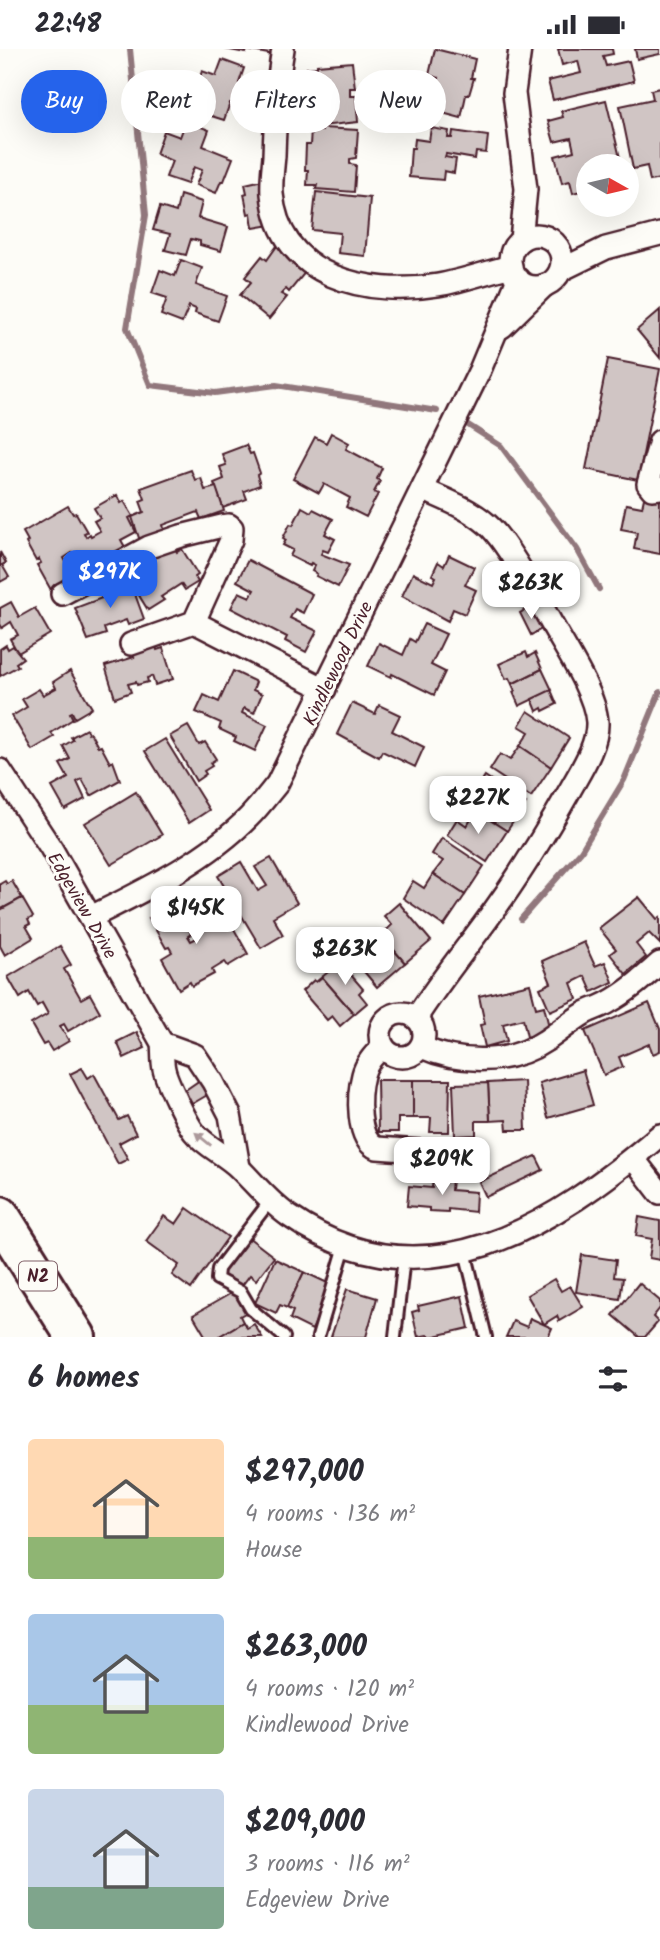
<!DOCTYPE html>
<meta charset="utf-8">
<style>
body{margin:0;font-family:Kalam,sans-serif;background:#f2f2f3;color:#2b2b33;height:100vh;display:flex;flex-direction:column;font-size:26px;white-space:nowrap}
*{box-sizing:border-box;margin:0}
p{font-size:23px;color:#7c7c81}
.icon{flex:none;width:38px;height:38px;fill:none;stroke:currentColor;stroke-width:2;stroke-linecap:round;stroke-linejoin:round}
.map{position:relative;height:1288px;overflow:hidden}
.details{display:flex;flex-direction:column;background:#fff;flex:1}
.details>*{flex:none}
.banner{position:absolute;left:21px;top:21px;width:620px;height:63px;display:flex;gap:14px}
.needle{width:46px;rotate:98deg}
.controls{position:absolute;left:576px;top:105px;display:grid;gap:14px}
.controls a{display:grid;place-items:center;width:63px;height:63px;border-radius:50%;background:#fff;box-shadow:0 7px 28px #0002;font-size:35px}
.price{position:absolute;translate:-50% -60px;padding:0 16px;border-radius:14px;background:#fff;color:#222;font-size:23px;line-height:46px;filter:drop-shadow(0 2px 4px #0008)}
.price::after{content:'';position:absolute;left:50%;top:42px;width:21px;height:16px;margin-left:-10px;background:inherit;clip-path:polygon(0 0,100% 0,50% 100%)}
.price.current{background:#2563eb;color:#fff}
ul{padding:0;list-style:none}
li{display:flex;align-items:center;gap:21px;height:175px;padding:0 28px}
li span{display:grid;place-items:center;flex:none;width:196px;height:140px;border-radius:7px;color:#555}
li>.icon{margin-inline-start:auto}
span .icon{width:84px;height:84px;fill:#fffc;stroke-width:1}
li b{font-size:30px}
h2{display:flex;justify-content:space-between;align-items:center;height:84px;padding:0 28px;font-size:30px}
.tag{padding:0 24px;border-radius:32px;background:#fff;box-shadow:0 7px 28px #0002;font-size:24px;line-height:63px}
.tag.current{background:#2563eb;color:#fff}
.status{display:flex;justify-content:space-between;align-items:center;height:49px;padding:0 35px;background:#fff;direction:ltr}
.status svg{height:19px;fill:currentColor}
.map>svg:first-child{display:block}
.lines{fill:none;stroke-linecap:round;stroke-linejoin:round}
.stream{stroke:#91777b;stroke-width:6}
.building{fill:#d0c5c4;stroke:#4a1f2b;stroke-width:2}
.lane-casing{stroke:#4a1f2b;stroke-width:16}
.street-casing{stroke:#4a1f2b;stroke-width:26}
.highway-casing{stroke:#4a1f2b;stroke-width:44}
.lane{stroke:#fdfcf7;stroke-width:10}
.street{stroke:#fdfcf7;stroke-width:21}
.highway{stroke:#fdfcf7;stroke-width:38}
.oneway{fill:#ac999b}
.labels{text-anchor:middle;stroke-width:6;stroke-linejoin:round;paint-order:stroke}
.shield{fill:#fdfcf7;stroke:#806168;stroke-width:2}
.shield-label{font-size:18px;font-weight:bold;fill:#4a1f2b}
.street-label{font-size:19px;fill:#4a1f2b;stroke:#fdfcf7}
</style>
<div class="status"><b>22:48</b><svg viewBox="0 0 49 12"><path d="M0 12V9h3v3zM5 12V6h3v6zM10 12V3h3v9zM15 12V0h3v12zM26 1h20v11H26zM47 4h2v5h-2z"/></svg></div>
<div class="map">
<svg width="660" height="1288" viewBox="0 0 660 1288">
<rect width="100%" height="100%" fill="#fdfcf7"/>
<filter id="ink" filterUnits="userSpaceOnUse"><feTurbulence type="fractalNoise" baseFrequency=".0143" numOctaves="2"/><feDisplacementMap in="SourceGraphic" scale="14" xChannelSelector="R" yChannelSelector="G"/><feConvolveMatrix kernelMatrix="1 2 1 2 8 2 1 2 1" color-interpolation-filters="sRGB"/></filter>
<g filter="url(#ink)">
<g class="lines">
<g class="stream">
<path d="M130,0L146,166L127,279L150,336L215,344L276,336L437,362"/>
<path d="M465,374L501,397L577,500L599,540"/>
<path d="M521,870L581,802L624,731L660,643"/>
</g>
</g>
<g class="building">
<path d="M225,0H275L274,6L247,1L246,4Z"/>
<path d="M435,0L475,10L471,29H474L469,46H466L461,69L431,61L439,29L429,26Z"/>
<path d="M558,0H612L613,5L603,7L606,17L629,12L634,32L553,51L548,32L581,24L578,12L562,16Z"/>
<path d="M635,0H660V5L637,10Z"/>
<path d="M222,11L244,19L239,34L247,36V34L269,42L261,65L230,54L224,71L205,65L210,49L195,43L202,22L216,27Z"/>
<path d="M352,13L355,39H350V47H356L358,73L321,77L320,74L311,75L309,58L306,59L304,34H308L307,19L317,18V16Z"/>
<path d="M660,39V130L650,132L647,117L633,120L620,57L653,50L651,41Z"/>
<path d="M606,51L622,117H588V140L573,144L570,132L562,134L555,107L574,102L571,89L554,93L548,72L563,68L561,62Z"/>
<path d="M186,72L209,81L203,97L233,109L224,132H221L216,144L196,136L202,121L194,118L187,135L166,128L172,112L156,105L164,82L180,88Z"/>
<path d="M322,79L358,81L356,109L350,110V115L356,116L354,143L316,140L317,136H307L308,121H305L306,96H310L311,81L322,82Z"/>
<path d="M431,79L449,82L448,89H452L453,82L488,87L486,104L476,103L475,110L446,105L445,108L456,110L454,124L444,122L443,131L409,128L411,99H414L415,90L429,92Z"/>
<path d="M263,131L271,176L253,179L251,164L248,165L244,145L247,144L245,135Z"/>
<path d="M316,143L370,149L365,207L338,204L340,184L312,181Z"/>
<path d="M180,146L202,153L198,169L228,178L221,202L200,196V192L191,190L186,206L165,201L170,185L153,181L160,158L176,163Z"/>
<path d="M277,197L307,221L289,243L286,240L281,245L287,248L269,270L240,246L251,233L245,228L262,207L267,211Z"/>
<path d="M181,211L202,219L196,236L227,247L218,272L195,264L196,260L189,257L182,274L161,266L167,249L152,244L160,221L175,227Z"/>
<path d="M660,261V309L637,281Z"/>
<path d="M608,310L660,320L638,431L586,420Z"/>
<path d="M331,384L349,394L346,400L382,419L377,430L380,432L374,443L378,445L366,468L346,458L350,449L324,435L319,444L293,430L315,388L326,394Z"/>
<path d="M246,396L250,405L253,404L260,424L257,426L260,436L244,442L247,450L223,459L214,434L224,430L220,418L226,416L222,405Z"/>
<path d="M191,421L195,431L201,429L205,441L216,438L224,462L201,470L198,463L163,476L165,483L140,492L132,468L144,463L140,452L145,450L141,439Z"/>
<path d="M645,445L660,448V505L634,500L637,483L621,480L626,455L642,458Z"/>
<path d="M117,446L121,454L124,452L133,467L129,469L136,483L121,491L125,498L82,523L72,504L64,509L74,527L51,541L37,516L41,514L39,510L36,512L26,494L28,492L23,483L68,457L73,465L76,464L87,483L84,484L86,488L90,485L91,487L100,482L94,472L100,469L94,459Z"/>
<path d="M302,458L311,463L313,460L333,470L325,485L335,490L328,503L323,501L321,505L349,516L338,538L316,527L317,525L312,522L315,516L311,514L310,517L290,507L293,501L283,496L286,491L283,489L290,475L293,476Z"/>
<path d="M174,497L177,503L182,500L198,526L195,528L198,533L185,541L181,535L161,548L164,551L148,561L130,532L155,516L152,511Z"/>
<path d="M0,503L6,514L2,516L9,528L0,533Z"/>
<path d="M449,506L474,518L465,536L476,541L465,565L453,560L448,572L402,547L413,524L433,534L436,528L432,526L438,513L444,517Z"/>
<path d="M248,511L312,545L303,564L295,560L290,569L317,582L306,603L285,592L287,588L231,559L239,543L250,548L254,541L237,532Z"/>
<path d="M122,533L125,540L132,537L144,570L128,576L126,571L104,579L106,585L88,591L75,559L102,549L99,541Z"/>
<path d="M11,553L19,568L35,559L50,585L18,604L10,590L18,586L11,573L2,579L0,575V559Z"/>
<path d="M532,557L543,579L531,586L520,564Z"/>
<path d="M424,575L446,585L431,616L445,623L434,646L392,625L391,628L368,617L379,594L403,606L410,590L415,593Z"/>
<path d="M155,593L157,601L163,599L173,630L155,636L152,627L147,629L148,633L137,636L136,633L128,635L131,643L115,649L105,617L134,608L131,600Z"/>
<path d="M6,596L8,600L13,597L23,609L16,614L18,617L0,627V600Z"/>
<path d="M526,603L528,608L535,604L542,620L512,635L509,629L506,630L499,615Z"/>
<path d="M542,620L552,641L519,657L513,643L515,642L512,635Z"/>
<path d="M70,622L92,659L75,669L72,663L70,664L73,670L51,684L54,688L32,701L12,667L27,658L22,650L39,640L43,646L56,639L53,633Z"/>
<path d="M233,622L256,633L253,641L262,645L254,664L244,659L242,664L267,676L255,702L234,692L236,688L219,680L221,674L196,663L204,646L219,653Z"/>
<path d="M551,641L557,655L543,662L542,659L537,662L532,650Z"/>
<path d="M352,654L375,665L379,656L400,666L392,682L424,698L415,718L382,702L379,708L337,685Z"/>
<path d="M528,662L569,689L551,718L520,697L529,683L519,677Z"/>
<path d="M188,677L199,696L205,693L216,710L210,714L212,717L204,722L206,725L196,732L170,687Z"/>
<path d="M86,680L88,684L90,683L98,698L101,697L110,714L113,712L120,731L91,747L82,730L77,733L85,750L65,761L52,738L68,729L60,715L70,710L63,697L73,691L71,688Z"/>
<path d="M165,690L209,761L189,774L145,702Z"/>
<path d="M520,697L551,718L531,748L490,721L500,705L510,711Z"/>
<path d="M485,727L526,754L507,782L476,762L485,749L475,742Z"/>
<path d="M136,743L162,786L111,816L85,774Z"/>
<path d="M476,762L507,782L487,813L447,786L457,770L467,777Z"/>
<path d="M442,789L484,817L465,846L433,825L443,812L432,805Z"/>
<path d="M271,809L297,854L273,868L283,886L261,899L218,827L241,813L258,842L267,837L255,818Z"/>
<path d="M433,825L465,846L444,877L403,849L413,832L424,839Z"/>
<path d="M5,832L7,835L12,832L22,849L0,861V835Z"/>
<path d="M639,848L657,870L660,868V895L649,884L636,895L646,908L626,925L610,905L616,900L599,879Z"/>
<path d="M22,849L33,868L28,871L30,875L26,877L33,889L5,906L0,897V861Z"/>
<path d="M399,854L431,892L405,914L381,886L392,876L384,867Z"/>
<path d="M174,855L188,876L191,885L188,887L191,892L199,888L192,875L207,867L214,879L229,871L248,905L228,917L225,913L212,921L214,925L192,937L190,933L179,940L162,909L172,903L169,898L166,899L149,869Z"/>
<path d="M381,886L405,914L377,938L345,900L359,888L368,898Z"/>
<path d="M584,893L595,917L605,913L613,933L592,943L585,927L571,934L577,950L550,962L540,939L551,934L542,912Z"/>
<path d="M60,897L71,916L64,920L81,950L90,945L100,963L68,982L64,975L60,977L69,992L52,1002L47,994L43,996L31,975L48,965L42,954L37,957L29,943L20,949L8,928Z"/>
<path d="M338,911L363,940L359,944L367,954L354,965L322,928L328,923L326,921Z"/>
<path d="M322,928L354,965L340,977L332,967L327,971L302,942L314,931L316,933Z"/>
<path d="M530,935L536,959L544,957L550,982L527,988L523,970L503,975L507,992L485,998L480,976L485,975L479,947Z"/>
<path d="M649,954L660,980V1002L653,1005L649,995L619,1008L623,1018L604,1026L585,982Z"/>
<path d="M137,983L145,999L124,1009L117,993Z"/>
<path d="M82,1019L88,1029L94,1025L119,1071L127,1067L136,1085L119,1094L128,1110L118,1115L70,1025Z"/>
<path d="M583,1021L593,1056L548,1069L539,1034Z"/>
<path d="M200,1031L209,1045L192,1055L184,1042Z"/>
<path d="M377,1031H413V1069H398V1083H378Z"/>
<path d="M413,1031H450L449,1083H430L431,1069H413Z"/>
<path d="M524,1032L526,1081H507L506,1071L490,1072L488,1034Z"/>
<path d="M488,1034L490,1072H476V1086L455,1087L453,1035Z"/>
<path d="M536,1107L543,1121L486,1148L479,1133Z"/>
<path d="M433,1128L452,1130L451,1141L476,1143L475,1163L448,1160V1163L429,1162V1159L407,1157L409,1137L432,1139Z"/>
<path d="M187,1159L228,1188L191,1240L172,1226L179,1216L146,1192L164,1167L176,1175Z"/>
<path d="M639,1168L660,1172V1211L649,1209L652,1190L636,1187Z"/>
<path d="M248,1188L274,1208L256,1231L250,1226L241,1238L221,1224Z"/>
<path d="M582,1206L616,1211L614,1228L623,1229L620,1250L576,1243Z"/>
<path d="M275,1210L304,1223L287,1259L280,1256L276,1264L255,1254Z"/>
<path d="M304,1223L332,1236L312,1281L290,1270L293,1262L287,1259Z"/>
<path d="M554,1230L561,1242L570,1237L583,1258L559,1272L557,1267L544,1275L527,1246Z"/>
<path d="M639,1234L660,1252V1259L653,1268L658,1273L645,1288H639L613,1266Z"/>
<path d="M347,1240L377,1249L366,1288H331Z"/>
<path d="M235,1242L247,1263L240,1267L243,1273L218,1288H206L193,1266Z"/>
<path d="M462,1247L469,1279L431,1288L427,1286L418,1288L412,1263L419,1261L418,1257Z"/>
<path d="M530,1269L552,1279L548,1288H506L513,1272L527,1278Z"/>
<path d="M243,1273L247,1279L254,1275L262,1288H218Z"/>
</g>
<g class="lines">
<defs>
<g id="lane">
<path d="M270,1152L218,1220L217,1230L241,1243L251,1260L284,1288"/>
<path d="M465,1202L486,1288"/>
<path d="M318,1288L345,1197"/>
<path d="M395,1288L404,1208"/>
</g>
<g id="street">
<path d="M283,0C277,35 275,72 274,107C273,119 271,132 272,145C280,229 368,248 438,236C462,232 487,223 511,217"/>
<path d="M520,0L514,44L526,140L521,191"/>
<circle cx="536" cy="212" r="26"/>
<path d="M561,221L606,199L660,185"/>
<path d="M502,278L545,236"/>
<path d="M660,392L648,435L652,440L660,439"/>
<path d="M62,545L149,498L181,487L222,477L229,476L232,479L231,491L194,573L131,595"/>
<path d="M194,573L325,640"/>
<path d="M0,721L51,799L162,994C163,1002 162,1012 164,1020C166,1031 187,1074 194,1083C205,1097 226,1106 239,1119C256,1136 269,1153 289,1167C424,1261 553,1177 660,1086"/>
<path d="M91,868C145,841 206,812 249,768C259,758 268,746 277,735L480,321L518,230"/>
<circle cx="402" cy="986" r="22"/>
<path d="M416,969C437,936 461,906 484,875C516,832 544,787 570,741C581,721 598,696 597,673C595,642 562,595 548,568C535,545 506,491 487,475C469,459 444,450 422,440"/>
<path d="M162,994L195,1006L213,1033L230,1066L239,1118"/>
<path d="M382,998C374,1006 366,1014 363,1026C358,1045 356,1091 377,1099L449,1104"/>
<path d="M421,998C459,1015 510,1016 545,992C559,983 570,973 585,964C592,960 601,958 609,953C628,943 644,928 660,914"/>
<path d="M633,1109L660,1144"/>
</g>
<path id="highway" d="M0,1167L76,1288"/>
</defs>
<use href="#lane" class="lane-casing"/>
<use href="#street" class="street-casing"/>
<use href="#highway" class="highway-casing"/>
<use href="#lane" class="lane"/>
<use href="#street" class="street"/>
<use href="#highway" class="highway"/>
</g>
<defs><path id="oneway-solid" d="M-6-.8H1V-3.2L6.5 0L1 3.2V.8H-6Z" transform="scale(1.75)"/></defs>
<use class="oneway" href="#oneway-solid" transform="translate(203 1090) rotate(-141)"/>
</g>
<g class="labels">
<rect class="shield" x="19" y="1212.5" width="38" height="29" rx="5"/>
<g class="shield-label">
<text x="38" y="1233">N2</text>
</g>
<g class="street-label">
<text transform="translate(337 614) rotate(-64)" y="7">Kindlewood Drive</text>
<text transform="translate(83 856) rotate(60)" y="7">Edgeview Drive</text>
</g>
</g>
</svg>
<div class="controls">
<a><svg class="needle" viewBox="-14 -14 28 28"><path d="M0-13l5 13h-10z" fill="#e53935"/><path d="M0 13l5-13h-10z" fill="#7c7c81"/></svg></a>
</div>
<b class="price current" style="left:110px;top:561px">$297K</b>
<b class="price" style="left:531px;top:572px">$263K</b>
<b class="price" style="left:478px;top:787px">$227K</b>
<b class="price" style="left:196px;top:897px">$145K</b>
<b class="price" style="left:345px;top:938px">$263K</b>
<b class="price" style="left:442px;top:1148px">$209K</b>
<div class="banner">
<a class="tag current">Buy</a>
<a class="tag">Rent</a>
<a class="tag">Filters</a>
<a class="tag">New</a>
</div>
</div>
<section class="details">
<h2>6 homes<svg class="icon" aria-label="filters" viewBox="0 0 24 24"><path d="M4 7h16M4 17h16"/><circle cx="9" cy="7" r="2"/><circle cx="15" cy="17" r="2"/></svg></h2>
<ul>
<li><span style="background:linear-gradient(#ffd9b3 70%,#8fb573 0)"><svg class="icon" aria-label="home" viewBox="0 0 24 24"><path d="M3 11l9-7 9 7M6 9v11h12V9"/></svg></span><div><b>$297,000</b><p>4 rooms · 136 m²</p><p>House</p></div></li>
<li><span style="background:linear-gradient(#a9c7e8 65%,#8fb573 0)"><svg class="icon" aria-label="home" viewBox="0 0 24 24"><path d="M3 11l9-7 9 7M6 9v11h12V9"/></svg></span><div><b>$263,000</b><p>4 rooms · 120 m²</p><p>Kindlewood Drive</p></div></li>
<li><span style="background:linear-gradient(#c9d6e8 70%,#7fa58c 0)"><svg class="icon" aria-label="home" viewBox="0 0 24 24"><path d="M3 11l9-7 9 7M6 9v11h12V9"/></svg></span><div><b>$209,000</b><p>3 rooms · 116 m²</p><p>Edgeview Drive</p></div></li>
</ul>
</section>
